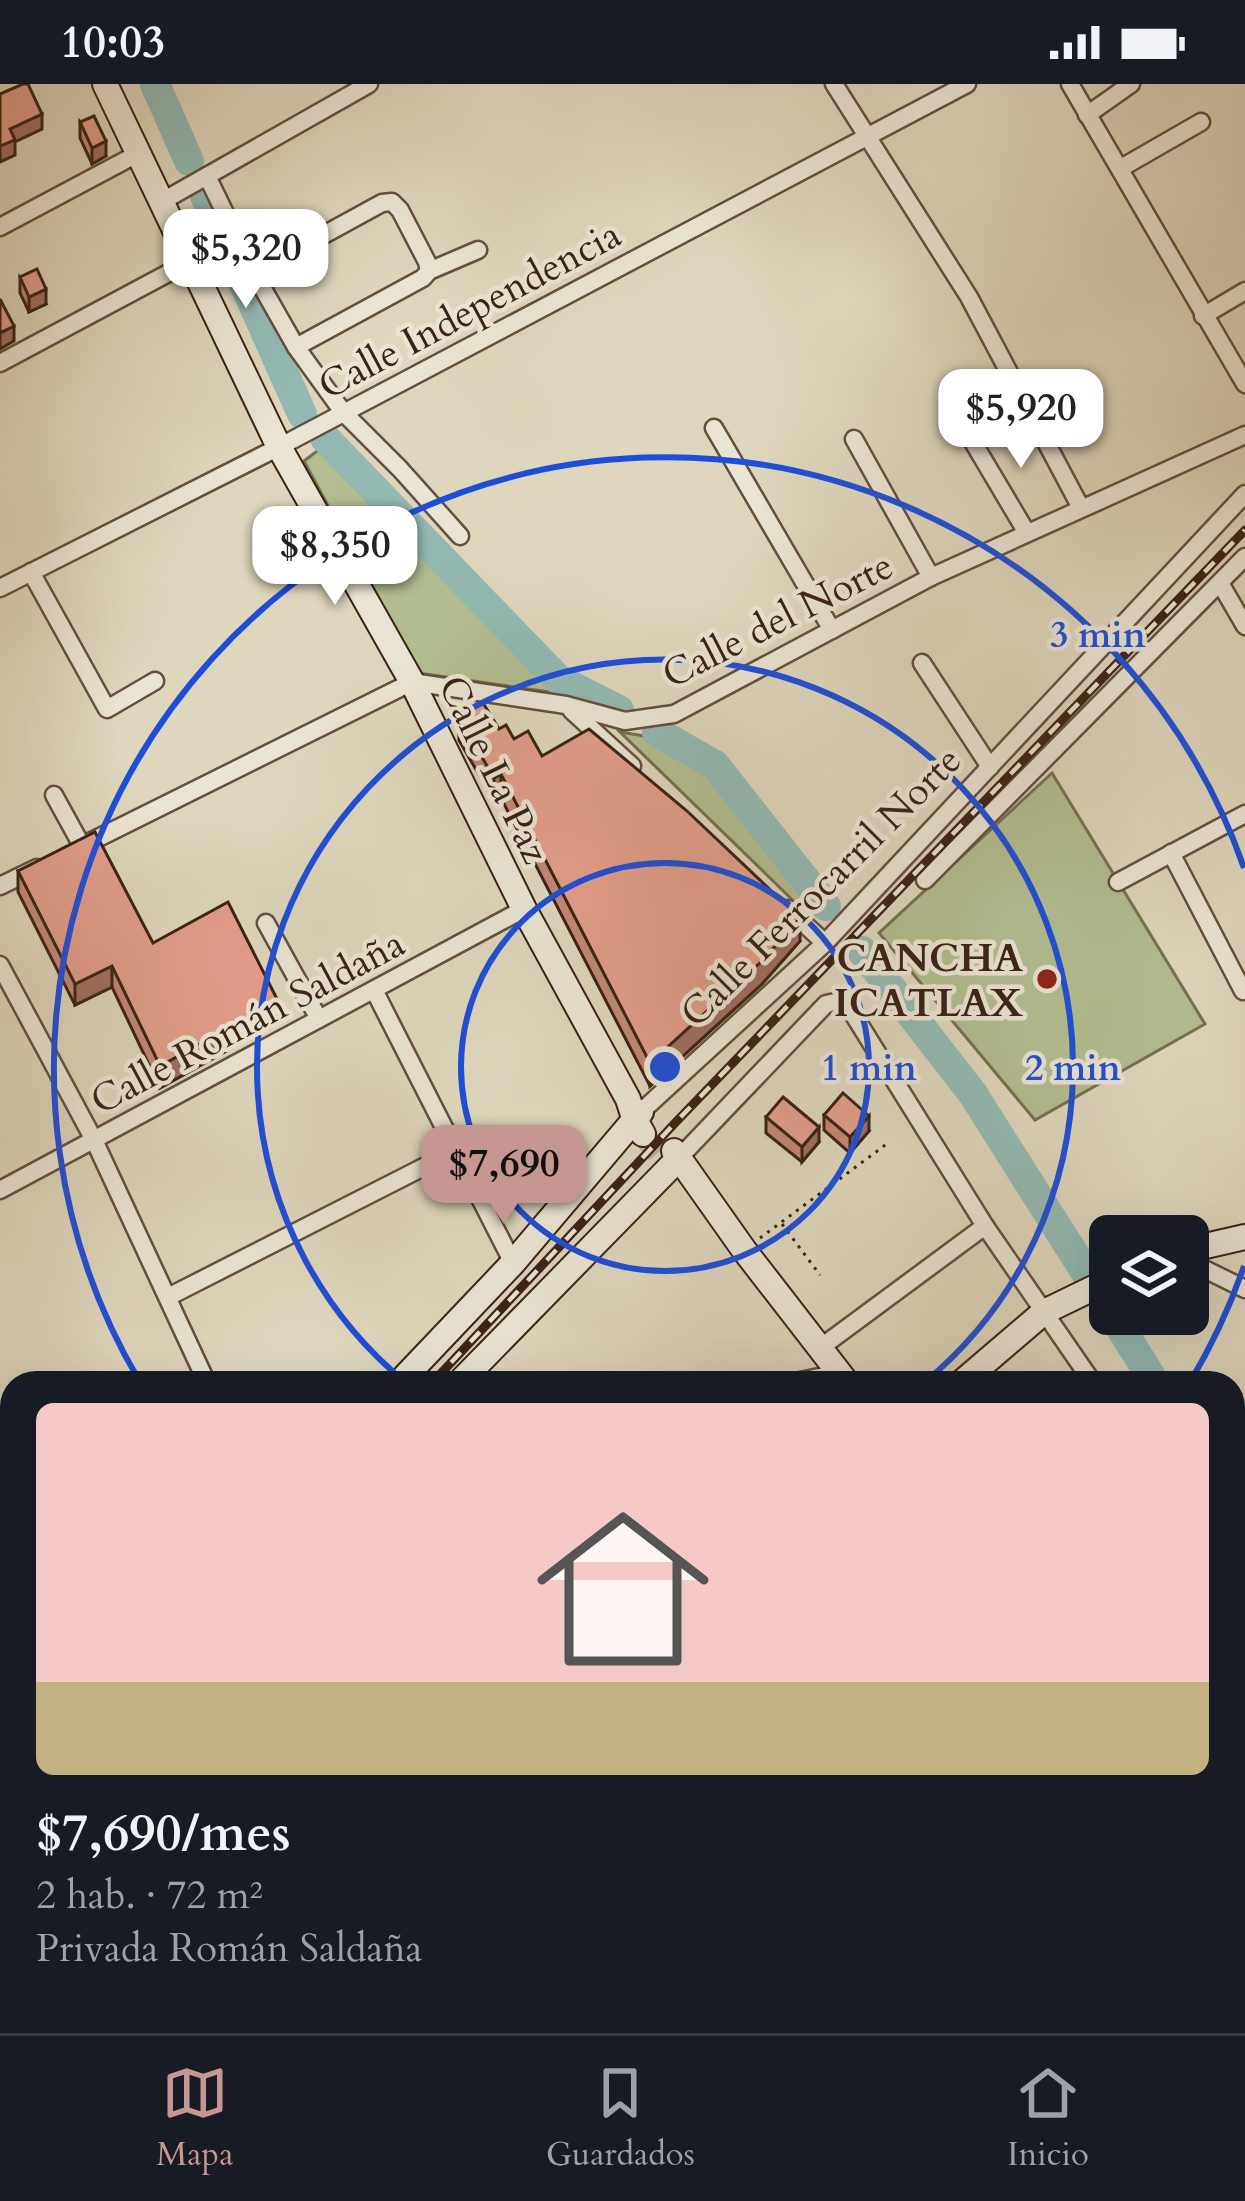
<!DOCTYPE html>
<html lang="es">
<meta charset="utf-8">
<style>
body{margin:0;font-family:Cardo,serif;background:#242831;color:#f1f3f6;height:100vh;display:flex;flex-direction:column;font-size:45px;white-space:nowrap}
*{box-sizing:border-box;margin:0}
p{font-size:39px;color:#9ea1a6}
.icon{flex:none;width:66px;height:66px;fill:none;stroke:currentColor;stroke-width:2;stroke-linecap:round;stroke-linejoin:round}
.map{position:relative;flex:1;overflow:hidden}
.sheet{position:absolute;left:0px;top:1287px;width:1245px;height:663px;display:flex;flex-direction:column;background:#171b24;border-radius:36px 36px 0 0;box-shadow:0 12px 48px #0002}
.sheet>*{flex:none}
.fabs{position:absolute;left:1089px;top:1131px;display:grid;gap:24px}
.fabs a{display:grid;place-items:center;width:120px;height:120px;border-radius:18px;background:#171b24;box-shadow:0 12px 48px #0002;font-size:60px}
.price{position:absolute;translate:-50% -102px;padding:0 27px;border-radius:24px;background:#fff;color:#222;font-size:39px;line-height:78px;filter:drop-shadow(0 3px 6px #0008)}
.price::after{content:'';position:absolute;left:50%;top:72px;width:36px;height:27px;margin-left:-18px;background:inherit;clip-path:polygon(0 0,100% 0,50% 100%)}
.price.active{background:#c59692;color:#111}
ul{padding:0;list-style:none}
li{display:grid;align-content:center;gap:24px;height:636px;padding:0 36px}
li span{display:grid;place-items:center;height:372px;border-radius:18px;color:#555}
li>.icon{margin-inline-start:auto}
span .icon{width:216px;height:216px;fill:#fffc;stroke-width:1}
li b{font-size:51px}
.status{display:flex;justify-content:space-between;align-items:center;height:84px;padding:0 60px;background:#171b24;direction:ltr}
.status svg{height:33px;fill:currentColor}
.tabs{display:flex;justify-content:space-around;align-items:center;height:168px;border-top:3px solid #363941;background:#171b24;font-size:33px;color:#9ea1a6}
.tabs a{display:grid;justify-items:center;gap:6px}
.tabs .active{color:#c59692}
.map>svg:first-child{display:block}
.green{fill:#b2bd90;stroke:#767053;stroke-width:3}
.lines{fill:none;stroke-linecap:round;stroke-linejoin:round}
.river{stroke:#93b9b2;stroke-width:30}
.secondary-tunnel{stroke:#bdb29c;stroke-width:24;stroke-dasharray:24 12;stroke-linecap:butt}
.minor-casing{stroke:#634f40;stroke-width:21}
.secondary-casing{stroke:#3a2216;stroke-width:28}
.path{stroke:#3a2216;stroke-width:3;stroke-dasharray:3 6;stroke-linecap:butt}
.minor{stroke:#eae4d4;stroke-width:16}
.secondary{stroke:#eae4d4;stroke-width:24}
.rail-casing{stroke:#3a2216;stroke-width:9}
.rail{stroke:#eae4d4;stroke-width:4.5;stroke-dasharray:14;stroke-linecap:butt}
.wall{fill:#c28777;stroke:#3a2216;stroke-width:3}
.shaded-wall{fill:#9e6e61;stroke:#3a2216;stroke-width:3}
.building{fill:#e29d8a;stroke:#3a2216;stroke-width:3}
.ring{fill:none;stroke:#1d4ed8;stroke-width:6}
.poi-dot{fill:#8f2418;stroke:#eae4d4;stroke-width:4.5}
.labels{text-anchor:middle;stroke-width:9;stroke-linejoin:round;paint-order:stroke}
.street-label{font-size:39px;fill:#3a2216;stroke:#eae4d4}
.poi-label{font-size:39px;font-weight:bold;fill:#3a2216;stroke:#eae4d4;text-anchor:end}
.centre{fill:#1d4ed8;stroke:#eae4d4;stroke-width:6}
.ring-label{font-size:36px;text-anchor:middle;font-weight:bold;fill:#1d4ed8;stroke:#eae4d4;stroke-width:9;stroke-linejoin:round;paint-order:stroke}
</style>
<div class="status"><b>10:03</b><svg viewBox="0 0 49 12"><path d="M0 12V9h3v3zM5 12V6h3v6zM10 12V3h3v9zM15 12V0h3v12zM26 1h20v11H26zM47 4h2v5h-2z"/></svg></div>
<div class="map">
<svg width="1245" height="1949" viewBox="0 0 1245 1949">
<rect width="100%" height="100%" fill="#ded6bd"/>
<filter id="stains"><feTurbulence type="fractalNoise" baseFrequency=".00167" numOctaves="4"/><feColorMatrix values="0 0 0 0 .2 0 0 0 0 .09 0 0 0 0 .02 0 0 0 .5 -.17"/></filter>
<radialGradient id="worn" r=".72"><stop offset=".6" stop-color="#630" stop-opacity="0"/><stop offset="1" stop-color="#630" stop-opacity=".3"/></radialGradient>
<g class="green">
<path d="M329,358L558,595L570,611L418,589L304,377Z"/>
<path d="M620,648L650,653L705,687L818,822L809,832Z"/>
<path d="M1052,689L1205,940L1035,1036L879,849Z"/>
</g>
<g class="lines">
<g class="river">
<path d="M155,0L189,77"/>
<path d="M205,112L302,330"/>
<path d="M325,354L558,595L619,626"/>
<path d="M657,648L715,681L826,822"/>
<path d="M862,867L973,1010L1110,1227"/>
<path d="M1112,1230L1155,1299"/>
<path d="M1233,1440L1245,1463"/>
</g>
<path class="secondary-tunnel" d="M643,1050L664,1075"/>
<defs>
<g id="minor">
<path d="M834,0L969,213L1081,424"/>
<path d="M1070,0L1245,300"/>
<path d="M1087,31L1131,0"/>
<path d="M1121,84L1201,38"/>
<path d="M207,92L254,189L296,263L343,328L400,385L460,452"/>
<path d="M161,118L369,0"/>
<path d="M0,143L139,69"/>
<path d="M254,189L382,119L392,118L400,126L427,178L429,187"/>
<path d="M1203,232L1245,207"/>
<path d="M296,263L423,194L429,187L478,166"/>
<path d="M0,279L189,178"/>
<path d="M714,344L832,546"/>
<path d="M970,353L1027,449"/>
<path d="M854,355L931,493"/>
<path d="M31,488L107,625L155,597"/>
<path d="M1220,499L1245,542"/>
<path d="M0,504L279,363L967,0"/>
<path d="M922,579L990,683"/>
<path d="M571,626L632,682"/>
<path d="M54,711L82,762"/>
<path d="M82,762L412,598L566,621L625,637L674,630L931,493L1245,351"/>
<path d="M1171,769L1243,907"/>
<path d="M925,796L1245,473"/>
<path d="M1118,798L1245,730"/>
<path d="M0,802L37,784"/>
<path d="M788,825L825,859"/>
<path d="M266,839L319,935"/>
<path d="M0,881L94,1056L207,1299"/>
<path d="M374,906L513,1179"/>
<path d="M643,1026L825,859L1245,410"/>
<path d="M679,1074L826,920L840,917L850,925L985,1142L1093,1299"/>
<path d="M0,1106L524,825"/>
<path d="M1188,1177L1245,1205"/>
<path d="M168,1213L455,1067"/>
<path d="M820,1264L985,1142"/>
<path d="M790,1299L839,1289"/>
<path d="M0,1400L12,1395"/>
<path d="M1233,1530L1245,1554"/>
<path d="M1233,1594L1245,1617"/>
<path d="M1233,1683L1245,1675"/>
<path d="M1233,1908L1245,1924"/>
<path d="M99,1938L106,1949"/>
<path d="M350,1938L356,1949"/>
<path d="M625,1938L626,1949"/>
<path d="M485,1949L507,1938"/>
<path d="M1132,1949L1154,1938"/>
</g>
<g id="secondary">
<path d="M105,0L279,363L412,598L524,825L628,1015L634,1034L643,1050"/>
<path d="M674,1067L744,1166L847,1299"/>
<path d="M1188,1166L1245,1153"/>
<path d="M399,1299L513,1179L641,1028"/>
<path d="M459,1299L679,1074"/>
<path d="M961,1299L1044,1228L1110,1196"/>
<path d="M0,1435L12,1456"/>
<path d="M0,1703L12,1691"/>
<path d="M0,1834L12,1824"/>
</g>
</defs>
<use href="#minor" class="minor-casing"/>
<use href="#secondary" class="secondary-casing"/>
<g class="path">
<path d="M782,1140L820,1191"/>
<path d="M760,1154L888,1059"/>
</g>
<use href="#minor" class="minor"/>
<use href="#secondary" class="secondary"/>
<defs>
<g id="rail">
<path d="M432,1299L675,1039L1245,446"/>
<path d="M0,1765L12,1753"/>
</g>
</defs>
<use href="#rail" class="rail-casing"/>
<use href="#rail" class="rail"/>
</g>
<g class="wall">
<path d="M80,38L106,72L92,80L80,54Z"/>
<path d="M20,193L46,220L29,228L20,209Z"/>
<path d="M459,633L499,645L542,672L800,857L762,900L650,1002L501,714L494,717L459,656Z"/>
<path d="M18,787L153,859L278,938L160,1004L112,903L75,921L18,808Z"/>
<path d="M824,1031L869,1047L850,1069L824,1046Z"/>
<path d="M766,1033L819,1058L802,1078L766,1049Z"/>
</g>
<g class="shaded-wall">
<path d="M42,30V45L15,58V71L0,78V62L10,45Z"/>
<path d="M106,57V72L92,80V64Z"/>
<path d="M46,205V220L29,228V213Z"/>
<path d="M14,242V257L0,265V249Z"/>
<path d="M501,690V714L494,717V694Z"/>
<path d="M800,834V857L762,900L650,1002V979Z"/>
<path d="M112,882V903L75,921V900Z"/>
<path d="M278,917V938L160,1004V982Z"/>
<path d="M869,1032V1047L850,1069V1053Z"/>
<path d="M819,1043V1058L802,1078V1063Z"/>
</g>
<g class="building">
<path d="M23,0H28L42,30L10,45L15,56L0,62V10Z"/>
<path d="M94,32L106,57L92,64L80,38Z"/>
<path d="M37,185L46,205L29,213L20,193Z"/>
<path d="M0,215L14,242L0,249Z"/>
<path d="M483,619L499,645L506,641L514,655L528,647L542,672L589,645L687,727L800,834L762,877L650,979L501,690L494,694L459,633Z"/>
<path d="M95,748L153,859L228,818L278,917L160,982L112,882L75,900L18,787Z"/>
<path d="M843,1009L869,1032L850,1053L824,1031Z"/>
<path d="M783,1013L819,1043L802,1063L766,1033Z"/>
</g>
<g class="ring">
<circle cx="665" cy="983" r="204"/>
<path d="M405 1298A408 408 0 1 1 925 1298"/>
<path d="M1244 1182A612 612 0 0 1 1190 1298M140 1298A612 612 0 1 1 1244 784"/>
</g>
<circle class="poi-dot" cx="1047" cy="895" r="12"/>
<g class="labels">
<g class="street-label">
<text transform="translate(469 225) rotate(-28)" y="14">Calle Independencia</text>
<text transform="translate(777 535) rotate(-27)" y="14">Calle del Norte</text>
<text transform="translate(495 685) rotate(64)" y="14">Calle La Paz</text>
<text transform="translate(820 802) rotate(-45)" y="14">Calle Ferrocarril Norte</text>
<text transform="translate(247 937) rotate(-28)" y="14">Calle Román Saldaña</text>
</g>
<g class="poi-label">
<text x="1023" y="887">CANCHA<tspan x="1023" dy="45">ICATLAX</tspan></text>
</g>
</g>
<circle cx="665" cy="983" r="18" class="centre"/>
<g class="ring-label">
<text x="1098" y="563">3 min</text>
<text x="869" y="996">1 min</text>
<text x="1073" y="996">2 min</text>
</g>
<rect width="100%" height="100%" filter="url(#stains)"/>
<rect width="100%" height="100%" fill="url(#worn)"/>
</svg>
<div class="fabs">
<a><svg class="icon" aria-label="layers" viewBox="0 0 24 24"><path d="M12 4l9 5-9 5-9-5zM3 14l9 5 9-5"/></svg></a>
</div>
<b class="price" style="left:246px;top:227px">$5,320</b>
<b class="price" style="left:1021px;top:387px">$5,920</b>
<b class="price" style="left:335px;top:524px">$8,350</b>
<b class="price active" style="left:504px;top:1143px">$7,690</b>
<section class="sheet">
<ul>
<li><span style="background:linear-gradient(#f6c9c9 75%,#c2b280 0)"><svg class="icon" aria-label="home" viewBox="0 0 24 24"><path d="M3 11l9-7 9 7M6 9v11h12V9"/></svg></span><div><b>$7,690/mes</b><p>2 hab. · 72 m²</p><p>Privada Román Saldaña</p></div></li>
</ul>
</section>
</div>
<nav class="tabs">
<a class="active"><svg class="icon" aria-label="map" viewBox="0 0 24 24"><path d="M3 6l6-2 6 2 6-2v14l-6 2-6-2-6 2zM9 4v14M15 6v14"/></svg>Mapa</a>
<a><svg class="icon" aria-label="saved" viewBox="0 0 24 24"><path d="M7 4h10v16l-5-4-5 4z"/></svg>Guardados</a>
<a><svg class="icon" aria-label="home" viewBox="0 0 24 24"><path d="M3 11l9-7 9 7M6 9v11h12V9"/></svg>Inicio</a>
</nav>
